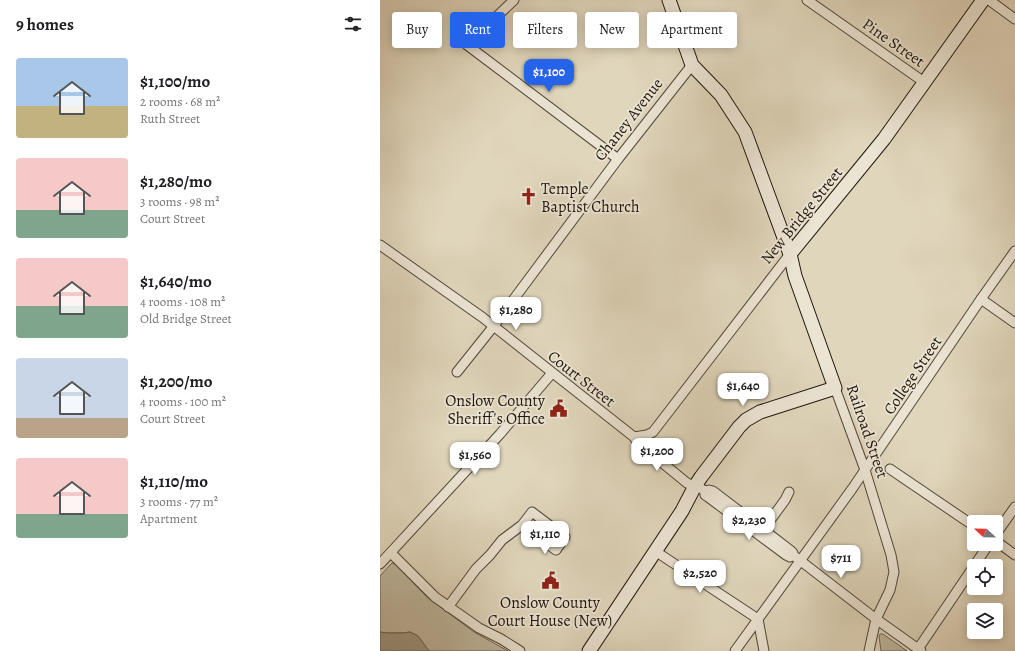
<!DOCTYPE html>
<meta charset="utf-8">
<style>
body{margin:0;font-family:Alegreya,serif;background:#f2f2f2;color:#202124;height:100vh;display:flex;flex-direction:column;font-size:15px;white-space:nowrap}
*{box-sizing:border-box;margin:0}
p{font-size:13px;color:#757577}
.icon{flex:none;width:22px;height:22px;fill:none;stroke:currentColor;stroke-width:2;stroke-linecap:round;stroke-linejoin:round}
.map{position:relative;flex:1;overflow:hidden}
.sheet{display:flex;flex-direction:column;background:#fff;width:380px}
.sheet>*{flex:none}
.guide{position:absolute;left:12px;top:12px;width:380px;height:36px;display:flex;gap:8px}
.needle{width:26px;rotate:292deg}
.controls{position:absolute;left:587px;top:515px;display:grid;gap:8px}
.controls a{display:grid;place-items:center;width:36px;height:36px;border-radius:4px;background:#fff;box-shadow:0 2px 10px #0003;font-size:20px}
.price{position:absolute;translate:-50% -34px;padding:0 9px;border-radius:8px;background:#fff;color:#222;font-size:13px;line-height:26px;filter:drop-shadow(0 1px 2px #0008)}
.price::after{content:'';position:absolute;left:50%;top:24px;width:12px;height:9px;margin-left:-6px;background:inherit;clip-path:polygon(0 0,100% 0,50% 100%)}
.price.selected{background:#2563eb;color:#fff}
ul{padding:0;list-style:none}
li{display:flex;align-items:center;gap:12px;height:100px;padding:0 16px}
li span{display:grid;place-items:center;flex:none;width:112px;height:80px;border-radius:4px;color:#555}
li>.icon{margin-inline-start:auto}
span .icon{width:48px;height:48px;fill:#fffc;stroke-width:1}
li b{font-size:17px}
h2{display:flex;justify-content:space-between;align-items:center;height:48px;padding:0 16px;font-size:17px}
.chip{padding:0 14px;border-radius:4px;background:#fff;box-shadow:0 2px 10px #0003;font-size:14px;line-height:36px}
.chip.selected{background:#2563eb;color:#fff}
main{display:flex;flex:1;min-height:0}
.map>svg:first-child{display:block}
.green{fill:#bfb69e;stroke:#706656}
.water{fill:#9f9580;stroke:#6c6352}
.lines{fill:none;stroke-linecap:round;stroke-linejoin:round}
.street-casing{stroke:#504739;stroke-width:11}
.secondary-casing{stroke:#20170d;stroke-width:15}
.street{stroke:#ebe4d3;stroke-width:9}
.secondary{stroke:#ebe4d3;stroke-width:13}
.labels{text-anchor:middle;stroke-width:3.5;stroke-linejoin:round;paint-order:stroke}
.street-label{font-size:16px;fill:#20170d;stroke:#ebe4d3}
.poi-label{font-size:16px;fill:#20170d;stroke:#ebe4d3;text-anchor:start}
</style>
<main>
<section class="sheet">
<h2>9 homes<svg class="icon" aria-label="filters" viewBox="0 0 24 24"><path d="M4 7h16M4 17h16"/><circle cx="9" cy="7" r="2"/><circle cx="15" cy="17" r="2"/></svg></h2>
<ul>
<li><span style="background:linear-gradient(#a9c7e8 60%,#c2b280 0)"><svg class="icon" aria-label="home" viewBox="0 0 24 24"><path d="M3 11l9-7 9 7M6 9v11h12V9"/></svg></span><div><b>$1,100/mo</b><p>2 rooms · 68 m²</p><p>Ruth Street</p></div></li>
<li><span style="background:linear-gradient(#f6c9c9 65%,#7fa58c 0)"><svg class="icon" aria-label="home" viewBox="0 0 24 24"><path d="M3 11l9-7 9 7M6 9v11h12V9"/></svg></span><div><b>$1,280/mo</b><p>3 rooms · 98 m²</p><p>Court Street</p></div></li>
<li><span style="background:linear-gradient(#f6c9c9 60%,#7fa58c 0)"><svg class="icon" aria-label="home" viewBox="0 0 24 24"><path d="M3 11l9-7 9 7M6 9v11h12V9"/></svg></span><div><b>$1,640/mo</b><p>4 rooms · 108 m²</p><p>Old Bridge Street</p></div></li>
<li><span style="background:linear-gradient(#c9d6e8 75%,#b9a48a 0)"><svg class="icon" aria-label="home" viewBox="0 0 24 24"><path d="M3 11l9-7 9 7M6 9v11h12V9"/></svg></span><div><b>$1,200/mo</b><p>4 rooms · 100 m²</p><p>Court Street</p></div></li>
<li><span style="background:linear-gradient(#f6c9c9 70%,#7fa58c 0)"><svg class="icon" aria-label="home" viewBox="0 0 24 24"><path d="M3 11l9-7 9 7M6 9v11h12V9"/></svg></span><div><b>$1,110/mo</b><p>3 rooms · 77 m²</p><p>Apartment</p></div></li>
</ul>
</section>
<div class="map">
<svg width="635" height="651" viewBox="0 0 635 651">
<rect width="100%" height="100%" fill="#e0d6bc"/>
<filter id="stains"><feTurbulence type="fractalNoise" baseFrequency=".005" numOctaves="4"/><feColorMatrix values="0 0 0 0 .2 0 0 0 0 .09 0 0 0 0 .02 0 0 0 .5 -.17"/></filter>
<radialGradient id="worn" r=".72"><stop offset=".6" stop-color="#630" stop-opacity="0"/><stop offset="1" stop-color="#630" stop-opacity=".3"/></radialGradient>
<g class="green">
<path d="M12,563L16,565L47,597L94,632L128,651H49L38,636L30,632L23,633H7L0,632V576L10,565Z"/>
<path d="M500,634H503L527,651H501L499,636Z"/>
</g>
<path class="water" d="M0,632L7,633H23L30,632L38,636L49,651H0Z"/>
<g class="lines">
<defs>
<g id="street">
<path d="M134,0L87,45L238,159"/>
<path d="M427,0L544,82"/>
<path d="M609,0L635,19"/>
<path d="M0,245L102,317L254,437L257,442L307,483L312,485L317,486L325,491L329,490L333,491L410,550L413,553V555L496,619L541,651"/>
<path d="M601,299L635,323"/>
<path d="M77,372L113,327L238,159L312,65"/>
<path d="M455,388L485,470L511,555L514,572L510,590L496,619L489,651"/>
<path d="M254,437L267,435L273,432L410,254"/>
<path d="M510,469L594,526"/>
<path d="M325,491V495L328,497L406,555L410,557L413,555"/>
<path d="M383,530L405,500L409,492"/>
<path d="M616,534L635,507"/>
<path d="M616,541L635,555"/>
<path d="M275,551L378,619L384,651"/>
<path d="M11,553L55,597L99,628L121,639L140,651"/>
<path d="M0,564L120,434L172,373"/>
<path d="M594,566L609,544"/>
<path d="M68,607L96,569L110,555L122,540L142,525L176,550L185,537L152,512L142,525"/>
<path d="M538,649L594,566"/>
<path d="M355,651L472,489L601,299L635,251"/>
</g>
<g id="secondary">
<path d="M410,254L504,139L603,0"/>
<path d="M209,651L302,511L315,486L321,477L359,427L366,420L380,412L455,388L415,276L410,254L365,132L341,95L312,65L289,0"/>
</g>
</defs>
<use href="#street" class="street-casing"/>
<use href="#secondary" class="secondary-casing"/>
<use href="#street" class="street"/>
<use href="#secondary" class="secondary"/>
</g>
<defs>
<symbol id="church-bare" viewBox="-9 -9 18 18"><path d="M-1.2-6h2.4v3.5h3.3v2.4h-3.3V6h-2.4V-.1h-3.3v-2.4h3.3Z" fill="#8f2418" stroke="#ebe4d3" stroke-width="2.5" paint-order="stroke"/></symbol>
<symbol id="civic-bare" viewBox="-9 -9 18 18"><path d="M-.6-6.5H3V-4.5H.6V-3L4-1V1h2V6H-6V1h2V-1L-.6-3ZM-1.2 2.5V6h2.4V2.5Z" fill="#8f2418" stroke="#ebe4d3" stroke-width="2.5" paint-order="stroke"/></symbol>
</defs>
<g fill-rule="evenodd">
<use href="#church-bare" x="136" y="184" width="25" height="25"/>
<use href="#civic-bare" x="166" y="396" width="25" height="25"/>
<use href="#civic-bare" x="158" y="568" width="25" height="25"/>
</g>
<g class="labels">
<g class="street-label">
<text transform="translate(514 42) rotate(35)" y="6">Pine Street</text>
<text transform="translate(248 119) rotate(-52)" y="6">Chaney Avenue</text>
<text transform="translate(421 215) rotate(-51)" y="6">New Bridge Street</text>
<text transform="translate(532 375) rotate(-56)" y="6">College Street</text>
<text transform="translate(202 378) rotate(38)" y="6">Court Street</text>
<text transform="translate(488 431) rotate(71)" y="6">Railroad Street</text>
</g>
<g class="poi-label">
<text x="161" y="194">Temple<tspan x="161" dy="18">Baptist Church</tspan></text>
<text x="165" y="406" text-anchor="end">Onslow County<tspan x="165" dy="18">Sheriff's Office</tspan></text>
<text x="170" y="608" text-anchor="middle">Onslow County<tspan x="170" dy="18">Court House (New)</tspan></text>
</g>
</g>
<rect width="100%" height="100%" filter="url(#stains)"/>
<rect width="100%" height="100%" fill="url(#worn)"/>
</svg>
<div class="controls">
<a><svg class="needle" viewBox="-14 -14 28 28"><path d="M0-13l5 13h-10z" fill="#e53935"/><path d="M0 13l5-13h-10z" fill="#757577"/></svg></a>
<a><svg class="icon" aria-label="locate" viewBox="0 0 24 24"><circle cx="12" cy="12" r="6"/><path d="M12 2v4M12 18v4M2 12h4M18 12h4"/></svg></a>
<a><svg class="icon" aria-label="layers" viewBox="0 0 24 24"><path d="M12 4l9 5-9 5-9-5zM3 14l9 5 9-5"/></svg></a>
</div>
<b class="price selected" style="left:169px;top:93px">$1,100</b>
<b class="price" style="left:136px;top:331px">$1,280</b>
<b class="price" style="left:363px;top:407px">$1,640</b>
<b class="price" style="left:277px;top:472px">$1,200</b>
<b class="price" style="left:95px;top:476px">$1,560</b>
<b class="price" style="left:369px;top:541px">$2,230</b>
<b class="price" style="left:165px;top:555px">$1,110</b>
<b class="price" style="left:461px;top:579px">$711</b>
<b class="price" style="left:320px;top:594px">$2,520</b>
<div class="guide">
<a class="chip">Buy</a>
<a class="chip selected">Rent</a>
<a class="chip">Filters</a>
<a class="chip">New</a>
<a class="chip">Apartment</a>
</div>
</div>
</main>
